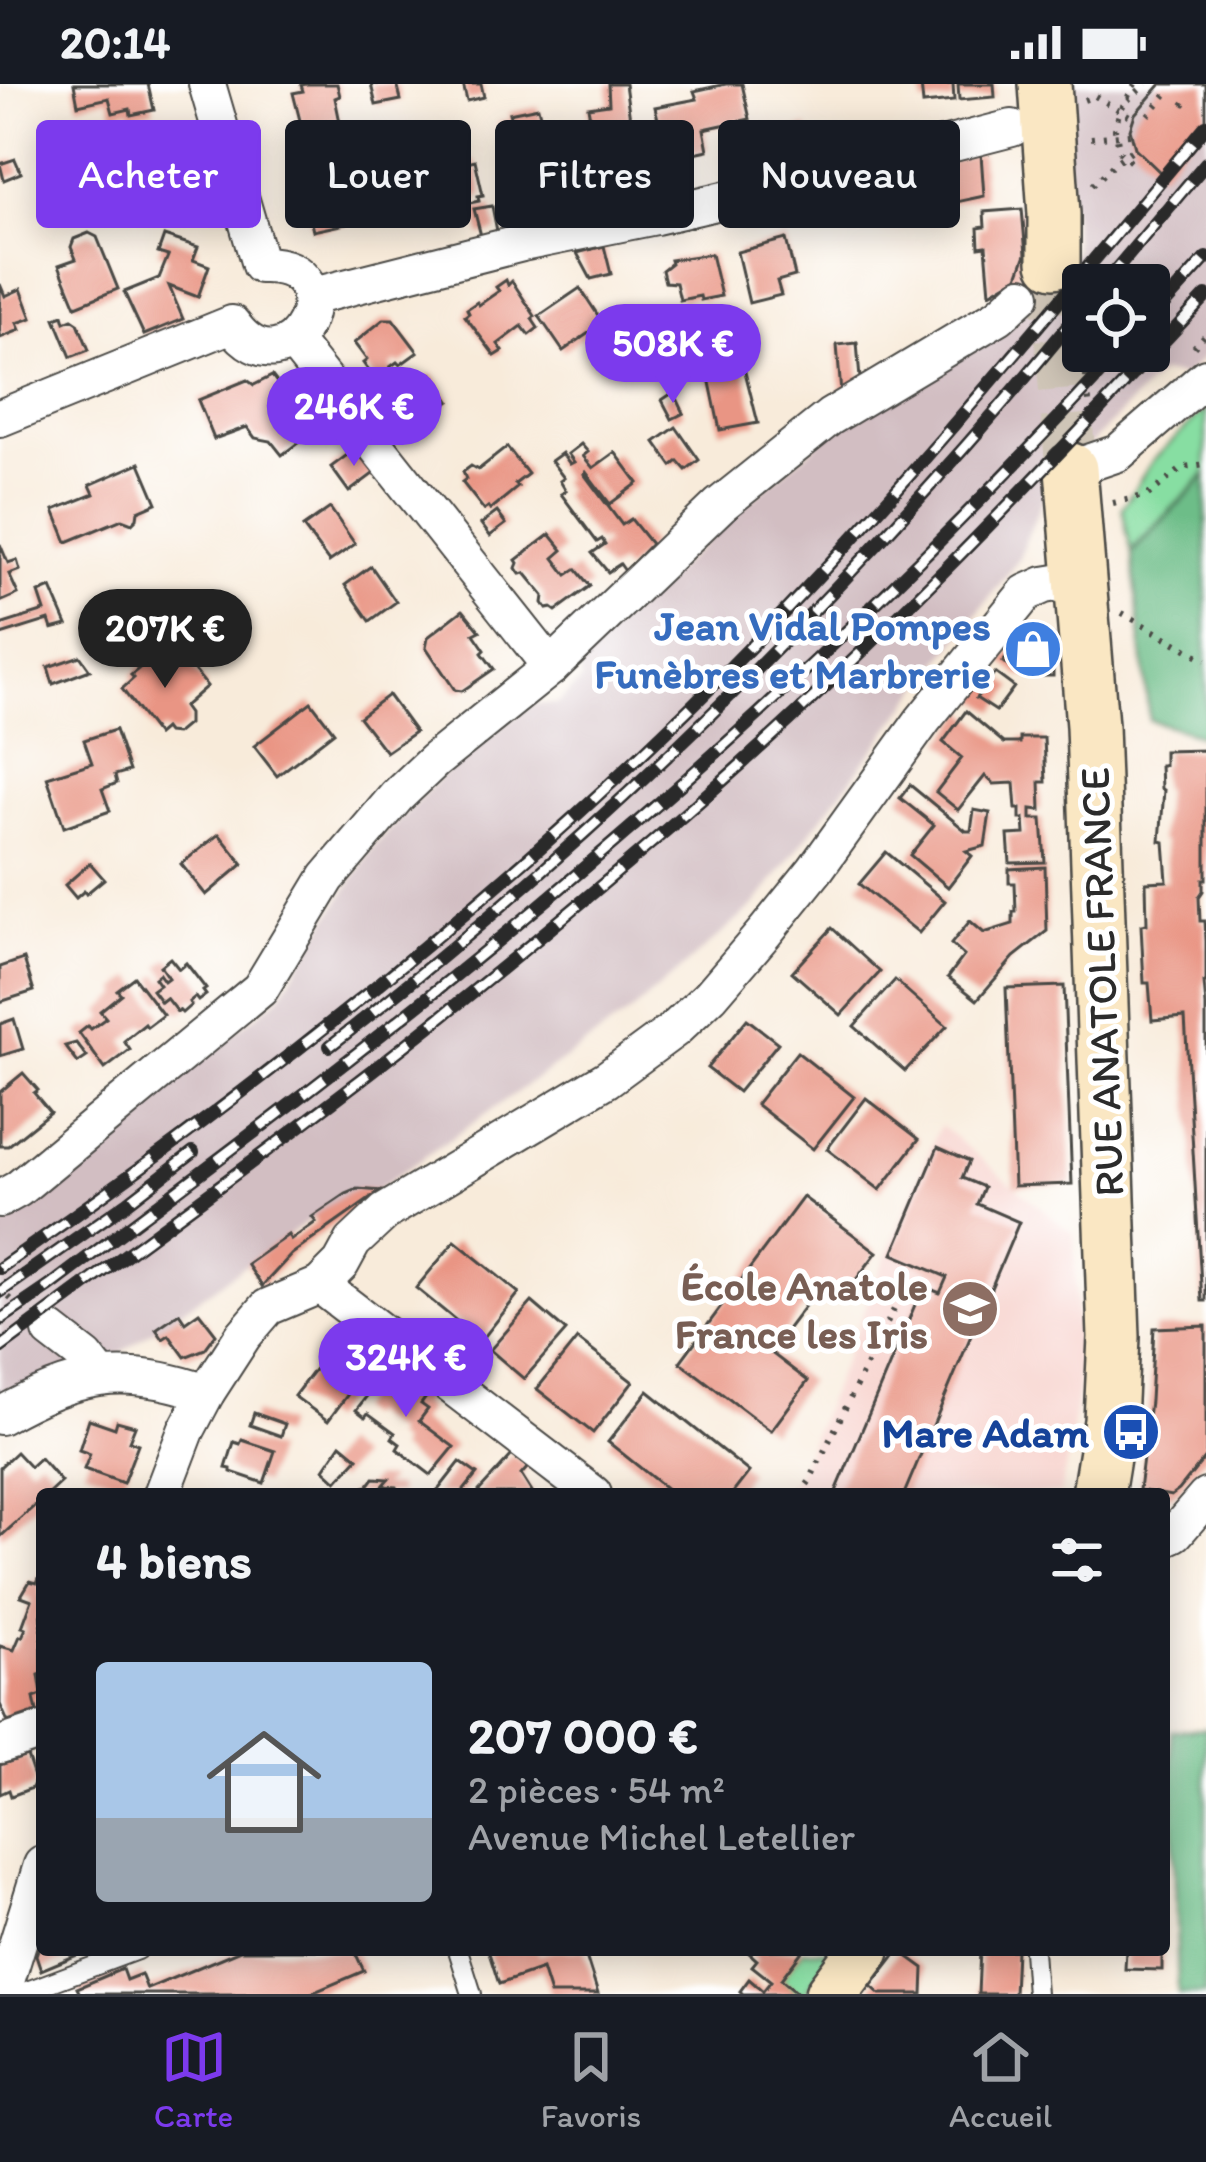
<!DOCTYPE html>
<html lang="fr">
<meta charset="utf-8">
<style>
body{margin:0;font-family:Itim,sans-serif;background:#242831;color:#f1f3f6;height:100vh;display:flex;flex-direction:column;font-size:45px;white-space:nowrap}
*{box-sizing:border-box;margin:0}
p{font-size:39px;color:#9ea1a6}
.icon{flex:none;width:66px;height:66px;fill:none;stroke:currentColor;stroke-width:2;stroke-linecap:round;stroke-linejoin:round}
.map{position:relative;flex:1;overflow:hidden}
.panel{position:absolute;left:36px;top:1404px;width:1134px;height:468px;display:flex;flex-direction:column;background:#171b24;border-radius:12px;box-shadow:0 6px 30px #0003}
.panel>*{flex:none}
.guide{position:absolute;left:36px;top:36px;width:1134px;height:108px;display:flex;gap:24px}
.controls{position:absolute;left:1062px;top:180px;display:grid;gap:24px}
.controls a{display:grid;place-items:center;width:108px;height:108px;border-radius:12px;background:#171b24;box-shadow:0 6px 30px #0003;font-size:60px}
.price{position:absolute;translate:-50% -102px;padding:0 27px;border-radius:42px;background:#7c3aed;color:#fff;font-size:39px;line-height:78px;filter:drop-shadow(0 3px 6px #0008)}
.price::after{content:'';position:absolute;left:50%;top:72px;width:36px;height:27px;margin-left:-18px;background:inherit;clip-path:polygon(0 0,100% 0,50% 100%)}
.price.selected{background:#222;color:#fff}
ul{padding:0;list-style:none}
li{display:flex;align-items:center;gap:36px;height:300px;padding:0 60px}
li span{display:grid;place-items:center;flex:none;width:336px;height:240px;border-radius:12px;color:#555}
li>.icon{margin-inline-start:auto}
span .icon{width:144px;height:144px;fill:#fffc;stroke-width:1}
li b{font-size:51px}
h2{display:flex;justify-content:space-between;align-items:center;height:144px;padding:0 60px;font-size:51px}
.chip{padding:0 42px;border-radius:12px;background:#171b24;box-shadow:0 6px 30px #0003;font-size:42px;line-height:108px}
.chip.selected{background:#7c3aed;color:#fff}
.status{display:flex;justify-content:space-between;align-items:center;height:84px;padding:0 60px;background:#171b24;direction:ltr}
.status svg{height:33px;fill:currentColor}
.tabs{display:flex;justify-content:space-around;align-items:center;height:168px;border-top:3px solid #363941;background:#171b24;font-size:33px;color:#9ea1a6}
.tabs a{display:grid;justify-items:center;gap:6px}
.tabs .selected{color:#7c3aed}
.map>svg:first-child{display:block}
.built{fill:#f7d0ca}
.industrial{fill:#d2bec2;fill-rule:evenodd}
.green{fill:#87dea2;stroke:#598466;stroke-width:3}
.forest{fill:#6dbd88;stroke:#4c745a;stroke-width:3}
.building{fill:#e99584}
.lines{fill:none;stroke-linecap:round;stroke-linejoin:round}
.secondary-tunnel{stroke:#cfc5b7;stroke-width:51;stroke-dasharray:51 26;stroke-linecap:butt}
.service-casing{stroke:#4a4845;stroke-width:22}
.minor-casing{stroke:#4a4845;stroke-width:40}
.secondary-casing{stroke:#4a4845;stroke-width:56}
.path{stroke:#4a4845;stroke-width:6;stroke-dasharray:3 9;stroke-linecap:butt}
.service{stroke:#fff;stroke-width:18}
.minor{stroke:#fff;stroke-width:36}
.secondary{stroke:#fae7c3;stroke-width:51}
.rail-casing{stroke:#2b2b2b;stroke-width:14}
.rail{stroke:#fff;stroke-width:9;stroke-dasharray:27;stroke-linecap:butt}
.labels{text-anchor:middle;stroke-width:10;stroke-linejoin:round;paint-order:stroke}
.shop-label{font-size:42px;font-weight:bold;fill:#366cbe;stroke:#fff;text-anchor:end}
.street-label{font-size:42px;fill:#2b2b2b;stroke:#fff}
.education-label{font-size:42px;font-weight:bold;fill:#785e54;stroke:#fff;text-anchor:end}
.transit-label{font-size:42px;font-weight:bold;fill:#164399;stroke:#fff;text-anchor:end}
</style>
<div class="status"><b>20:14</b><svg viewBox="0 0 49 12"><path d="M0 12V9h3v3zM5 12V6h3v6zM10 12V3h3v9zM15 12V0h3v12zM26 1h20v11H26zM47 4h2v5h-2z"/></svg></div>
<div class="map">
<svg width="1206" height="1910" viewBox="0 0 1206 1910">
<rect width="100%" height="100%" fill="#fff"/>
<filter id="ink" filterUnits="userSpaceOnUse"><feTurbulence type="fractalNoise" baseFrequency=".00833" numOctaves="2"/><feDisplacementMap in="SourceGraphic" scale="24" xChannelSelector="R" yChannelSelector="G"/><feConvolveMatrix kernelMatrix="1 2 1 2 8 2 1 2 1" color-interpolation-filters="sRGB"/></filter>
<filter id="wash" filterUnits="userSpaceOnUse"><feTurbulence type="fractalNoise" baseFrequency=".004" numOctaves="4" result="noise"/><feDisplacementMap in="SourceGraphic" scale="48" xChannelSelector="R" yChannelSelector="G"/><feGaussianBlur stdDeviation="2.7" result="paint"/><feColorMatrix in="noise" values="0 0 0 0 0 0 0 0 0 0 0 0 0 0 0 0 0 1.4 0 .05"/><feComposite in="paint" operator="in"/></filter>
<g filter="url(#wash)">
<rect width="100%" height="100%" fill="#f8ebda"/>
<path class="built" d="M940,1041L1074,1151L1078,1299L1070,1363L1060,1410H782L797,1390Z"/>
<path class="industrial" d="M1059,0H1206V270L1184,293L1160,289L1046,406L1018,476L755,821L629,930L374,1108H349L117,1272L34,1300L0,1320V1134L278,914L374,762L453,680L533,620H557L581,597L580,576L734,431L835,345L1014,228L1075,167ZM1083,201H1149V267H1083Z"/>
<g class="green">
<path d="M1206,325V389L1131,467L1122,424L1153,376Z"/>
<path d="M803,1866H837L804,1910H799L781,1895Z"/>
</g>
<g class="forest">
<path d="M1206,392V653L1149,636L1132,469Z"/>
<path d="M1206,1644V1910H1178L1171,1647Z"/>
</g>
<g id="blocks">
<g class="building">
<path d="M74,0H148L154,26L131,31L130,25L113,29L109,14L78,21Z"/>
<path d="M307,0H337L340,12L335,14L342,48L305,56L293,9L303,7L301,1Z"/>
<path d="M371,0H397L401,16L376,21Z"/>
<path d="M463,0H481L484,13L467,17Z"/>
<path d="M608,0H625L632,49L594,56L588,23L609,20Z"/>
<path d="M726,0H742L750,35L704,45L708,66L685,71L687,76L673,80L672,74L668,75L655,23L697,15L694,7Z"/>
<path d="M921,0H953L954,17L923,20Z"/>
<path d="M958,0H994L995,13L959,16Z"/>
<path d="M1161,0H1206V36L1161,89L1135,64L1130,45L1135,30Z"/>
<path d="M538,23L548,63L519,70L518,63L505,66L498,38L511,36L509,29Z"/>
<path d="M807,43L814,73L794,78L787,48Z"/>
<path d="M119,47L124,62L133,60L136,68L170,58L176,61L178,66L175,71L164,74L169,87L166,88L167,93L157,96L163,115L143,122L130,80L121,83L115,63L101,66L96,53Z"/>
<path d="M408,48L413,68L418,67L420,78L425,77L428,88L418,90L419,96L404,99L401,87L394,88L385,54Z"/>
<path d="M342,63L345,75L317,81L314,70Z"/>
<path d="M464,66L467,78L475,76L483,111L478,112L479,117L446,124L438,88L452,84L448,69Z"/>
<path d="M981,70L984,112L933,123L930,82Z"/>
<path d="M15,75L21,89L4,96L0,80Z"/>
<path d="M580,75L592,125L571,130L559,80Z"/>
<path d="M657,79L664,108L647,113L640,83Z"/>
<path d="M374,95L382,127L358,132L359,137L313,147L305,114L334,107L333,104Z"/>
<path d="M436,102L441,123L426,126L421,104Z"/>
<path d="M917,106L918,125H925L926,135L919,136V138L886,141L883,107Z"/>
<path d="M492,122L497,147L481,152L474,125Z"/>
<path d="M1022,125L1026,170L1018,192L990,209L986,162L979,163L978,144L985,143L984,128Z"/>
<path d="M89,149L97,153L118,205L76,222L59,181L76,175L71,163L74,155Z"/>
<path d="M164,152L198,163L193,176L209,182L198,213L169,202L183,235L144,251L124,208L159,194L168,172L158,169Z"/>
<path d="M786,155L795,192L777,197L781,211L749,219L737,168Z"/>
<path d="M604,162L611,190L591,195L577,169Z"/>
<path d="M711,170L721,212L701,216L700,212L680,216L676,199L665,198L662,186L671,179L670,176Z"/>
<path d="M506,196L508,201L512,197L535,232L532,235L538,244L529,251L522,242L498,260L503,267L495,272L465,232L469,229L467,225L477,218L479,221L499,207L496,203Z"/>
<path d="M0,200L5,212L21,205L32,234L17,239L20,246L0,254Z"/>
<path d="M580,204L603,239L563,267L539,232Z"/>
<path d="M63,231L65,238L72,235L78,239L89,266L71,273L55,234Z"/>
<path d="M384,235H393L418,268L400,281L397,278L390,283L399,295L370,316L360,304L374,294L363,279L367,276L354,259Z"/>
<path d="M857,259L860,295L841,309L837,261Z"/>
<path d="M744,284L758,339L720,346L708,289Z"/>
<path d="M432,290L450,317L411,344L391,319Z"/>
<path d="M272,292L314,347L282,371L271,357L255,354L247,343L214,355L198,316L247,296L254,301Z"/>
<path d="M674,308L684,329L672,335L662,316Z"/>
<path d="M676,343L699,376L686,386L678,377L672,382L655,358Z"/>
<path d="M581,360L588,368L583,372L593,384L615,368L638,399L610,420L586,388L584,390L622,441L631,435L651,460L625,487L620,480L608,488L592,469L605,460L602,455L597,458L561,410L566,407L560,397L564,394L551,377L562,369L570,380L574,378L568,370Z"/>
<path d="M358,363L377,387L349,408L331,383Z"/>
<path d="M507,363L528,390L515,400L518,403L490,426L488,423L484,426L462,398L466,395L463,388L471,382L478,386Z"/>
<path d="M140,379L157,419L138,427L137,434L132,439L122,435L67,458L54,426L94,410L90,401Z"/>
<path d="M330,424L355,460L329,478L303,443Z"/>
<path d="M497,428L506,440L490,452L481,440Z"/>
<path d="M550,450L563,466L554,474L567,491L576,485L590,502L556,527L552,524L547,525L543,519L544,512L525,489L520,490L516,484L518,479L516,476Z"/>
<path d="M0,460L8,479L17,476L20,486L9,490L18,510L0,518Z"/>
<path d="M371,482L396,518L370,537L345,501Z"/>
<path d="M51,504L67,541L52,545L49,536L1,551L0,541L45,527L39,509Z"/>
<path d="M463,526L480,547L474,550L485,566L482,569L494,585L462,607L455,606L426,563L428,553Z"/>
<path d="M1027,547L1053,552V592H1020L1003,578Z"/>
<path d="M174,561L207,602L183,623L188,630V640L176,650L167,649L164,645L157,651L122,605L134,594L131,591L150,575L159,568L161,572Z"/>
<path d="M80,572L90,586L53,600L48,583Z"/>
<path d="M995,589L1014,603L996,627L976,614Z"/>
<path d="M388,611L415,648L386,668L359,633Z"/>
<path d="M311,618L334,648L277,692L254,662Z"/>
<path d="M966,627L1004,659H1020V654H1044L1046,698H1040L1041,726L1031,725V735H1042L1045,778L1010,779L1008,751L1025,750L1024,735H1020V725H1016L1014,699L994,700L985,692L958,726L936,708L962,674L943,658Z"/>
<path d="M115,646L129,687L115,691L117,699L102,705L110,727L64,743L47,693L92,679L84,656Z"/>
<path d="M1206,666V795H1203V807L1199,813L1200,837H1205L1206,857V899H1204L1206,922V1217H1202L1185,933L1152,936L1149,899H1144L1141,841L1147,840L1146,798L1167,797L1164,758L1160,757L1164,706L1161,705L1160,681H1164V667Z"/>
<path d="M910,701L966,747H971L974,726L990,729L985,762L966,767L972,772L948,803L910,771L934,741L900,714Z"/>
<path d="M219,750L243,780L206,811L181,780Z"/>
<path d="M886,768L945,817L919,849L859,800Z"/>
<path d="M90,779L104,795L86,810L84,807L76,814L65,801Z"/>
<path d="M1045,783L1047,847L1014,873L977,916L948,893L964,872L951,860L970,837L984,849L1013,840V828H1016L1015,799H1009V785Z"/>
<path d="M832,844L880,888L841,931L792,888Z"/>
<path d="M170,874L179,885L186,879L206,905L203,907L206,911L198,917L195,913L189,918L191,921L182,929L179,926L177,928L166,914L161,918L152,906L159,901L154,894L159,890L164,897L168,894L160,882Z"/>
<path d="M24,875L34,907L0,918V883Z"/>
<path d="M134,893L163,931L147,943L145,940L124,957L130,966L105,985L79,949L88,942L91,945L106,934L100,927L121,910L117,906Z"/>
<path d="M895,896L947,942L905,987L854,942Z"/>
<path d="M1064,902L1072,1100L1014,1102L1006,904Z"/>
<path d="M14,935L23,965L0,972V940Z"/>
<path d="M747,935L778,959L738,1008L707,984Z"/>
<path d="M76,959L87,973L78,979L65,962Z"/>
<path d="M797,968L854,1013L813,1065L756,1020Z"/>
<path d="M23,989L38,1006L34,1009L50,1028L8,1062H0V1008Z"/>
<path d="M866,1014L919,1055L880,1106L827,1065Z"/>
<path d="M938,1063L969,1077L962,1094L984,1103L977,1120L1019,1138L904,1410H835L923,1202L940,1209L947,1193L893,1170Z"/>
<path d="M358,1105L381,1107L292,1170L262,1202L247,1180L288,1151L291,1156L316,1138L312,1133L346,1110Z"/>
<path d="M803,1113L877,1168L839,1218L819,1203L770,1268L808,1297L771,1347L680,1278Z"/>
<path d="M455,1157L519,1209L481,1257L416,1204Z"/>
<path d="M532,1218L566,1247L524,1295L490,1266Z"/>
<path d="M199,1228L216,1250L205,1265L185,1273L169,1251L163,1255L156,1245L179,1229L185,1238Z"/>
<path d="M1206,1242V1372L1179,1406L1171,1412L1139,1406L1150,1317L1154,1244Z"/>
<path d="M577,1255L633,1298L593,1349L537,1305Z"/>
<path d="M334,1273L360,1294L328,1337L294,1312L323,1274Z"/>
<path d="M401,1285L430,1308L421,1320L428,1325L419,1337L454,1363L431,1391L397,1365L400,1360L392,1354L395,1349L368,1329L365,1333L356,1326L383,1291L392,1298Z"/>
<path d="M648,1307L749,1388L732,1410H673L608,1358Z"/>
<path d="M254,1329L285,1340L281,1352L250,1341Z"/>
<path d="M89,1335L115,1344L117,1337L135,1342L129,1357L138,1360L123,1399L84,1385L90,1370L79,1366Z"/>
<path d="M242,1356L275,1367L264,1399L231,1388V1385L226,1384L234,1358L240,1360Z"/>
<path d="M341,1360L358,1374L337,1397L324,1385Z"/>
<path d="M16,1368L30,1383L40,1374L61,1398L48,1410H42V1415L0,1453V1383Z"/>
<path d="M512,1371L528,1383L521,1391L533,1410H480L479,1407Z"/>
<path d="M460,1378L477,1390L461,1410H435Z"/>
<path d="M374,1394L389,1395L383,1402L397,1403L400,1410H345L368,1402Z"/>
<path d="M41,1488L42,1590L39,1591L42,1611L34,1614L37,1628L8,1638L0,1620V1562L14,1566L20,1552L22,1553L26,1544L22,1543L32,1516L21,1512L30,1497L37,1499Z"/>
<path d="M27,1672L35,1696L32,1704L11,1712L9,1706L0,1710V1681Z"/>
<path d="M41,1857L42,1866H89L41,1886L36,1871Z"/>
<path d="M240,1866H354L364,1887L310,1910H80L77,1904L122,1885L126,1896L141,1890L147,1905Z"/>
<path d="M488,1866H537L538,1871L554,1866H584L598,1910H550L542,1885L499,1900Z"/>
<path d="M751,1866H803L781,1895L799,1910H743L740,1907L749,1895L763,1907L771,1897L752,1882L757,1876L749,1869Z"/>
<path d="M899,1866L924,1884L923,1910H880L871,1902Z"/>
<path d="M980,1866H1016L1014,1910H978Z"/>
<path d="M1126,1866H1162V1886L1125,1885Z"/>
</g>
</g>
</g>
<g filter="url(#ink)">
<use href="#blocks" fill-opacity="0" stroke="#4a4845" stroke-width="3"/>
<g class="lines">
<path class="secondary-tunnel" d="M1054,178L1071,385"/>
<defs>
<g id="service">
<path d="M458,1866L472,1910"/>
<path d="M1033,1866L1036,1910"/>
<path d="M19,1910L137,1866"/>
</g>
<g id="minor">
<path d="M310,213L522,159L656,132L814,95L1012,44"/>
<path d="M293,257L551,583"/>
<path d="M0,334L232,240C290,320 360,178 260,181L207,0"/>
<path d="M1071,385L1118,369L1206,293"/>
<path d="M0,1115L18,1105L260,905L327,794L397,712L434,677L551,583L720,421L830,333L999,232L1022,211"/>
<path d="M320,1201L593,1410"/>
<path d="M51,1247L86,1274L100,1292"/>
<path d="M0,1332C75,1290 123,1280 206,1309"/>
<path d="M162,1410L186,1347L206,1309L243,1252L268,1223L320,1201L341,1180L353,1158L385,1128L607,995L675,945L711,911L765,848L815,786L923,636L1026,509L1044,501L1081,495"/>
<path d="M1164,1454L1175,1449L1206,1413"/>
<path d="M0,1661L42,1647"/>
<path d="M2,1910L42,1781"/>
</g>
<g id="secondary">
<path d="M1045,0L1054,130V178"/>
<path d="M1071,385L1092,642L1114,1253L1110,1337L1098,1410"/>
<path d="M831,1910L864,1866"/>
</g>
</defs>
<use href="#service" class="service-casing"/>
<use href="#minor" class="minor-casing"/>
<use href="#secondary" class="secondary-casing"/>
<g class="path">
<path d="M1135,0L1119,29L1115,45L1120,68L1136,83"/>
<path d="M1084,16L1095,12L1133,34"/>
<path d="M1128,16L1146,0"/>
<path d="M1183,21L1186,17"/>
<path d="M1148,31L1171,5"/>
<path d="M1091,54L1130,50"/>
<path d="M1093,101L1117,77L1135,64"/>
<path d="M1077,209L1083,265"/>
<path d="M1194,263L1206,250"/>
<path d="M1083,267L1092,343L1096,344"/>
<path d="M1113,419L1148,411L1184,383L1206,380"/>
<path d="M1122,529L1206,576"/>
<path d="M0,1205L24,1227"/>
<path d="M800,1410L809,1398L906,1201"/>
</g>
<use href="#service" class="service"/>
<use href="#minor" class="minor"/>
<use href="#secondary" class="secondary"/>
<defs>
<g id="rail">
<path d="M1103,201L1206,79"/>
<path d="M1149,237L1206,174"/>
<path d="M330,962C609,746 860,496 1083,224"/>
<path d="M0,1184C233,1022 458,847 663,650C859,462 1032,250 1206,42"/>
<path d="M0,1208L127,1119L193,1068"/>
<path d="M0,1236L50,1202C216,1077 384,953 544,818C748,647 942,463 1121,267"/>
<path d="M0,1264C128,1168 259,1075 385,977C486,899 583,818 679,735C867,573 1038,393 1206,212"/>
</g>
</defs>
<use href="#rail" class="rail-casing"/>
<use href="#rail" class="rail"/>
</g>
</g>
<defs>
<symbol id="shop-disc" viewBox="-11 -11 22 22"><circle r="9.5" fill="#3f7fe0" stroke="#fff"/><path d="M-5-2.5h2.3a2.7 3.5 0 0 1 5.4 0H5L5.5 6h-11ZM-1.5-2.5h3a1.5 2.3 0 0 0-3 0Z" fill="#fff"/></symbol>
<symbol id="school-disc" viewBox="-11 -11 22 22"><circle r="9.5" fill="#8d6e63" stroke="#fff"/><path d="M0-5L7-2L0 1L-7-2ZM-4 1L0 2.5L4 1V4Q0 6-4 4Z" fill="#fff"/></symbol>
<symbol id="bus-disc" viewBox="-11 -11 22 22"><circle r="9.5" fill="#1a4fb4" stroke="#fff"/><path d="M-5-6H5V4H4V6H2V4H-2V6H-4V4H-5ZM-3.5-4V0h7V-4ZM-3.5 1.2v1.5H-2V1.2ZM2 1.2v1.5H3.5V1.2Z" fill="#fff"/></symbol>
</defs>
<g fill-rule="evenodd">
<use href="#shop-disc" x="1000" y="532" width="66" height="66"/>
<use href="#school-disc" x="937" y="1192" width="66" height="66"/>
<use href="#bus-disc" x="1098" y="1315" width="66" height="66"/>
</g>
<g class="labels">
<g class="shop-label">
<text x="991" y="556">Jean Vidal Pompes<tspan x="991" dy="48">Funèbres et Marbrerie</tspan></text>
</g>
<g class="street-label">
<text transform="translate(1101 898) rotate(-92)" y="15">RUE ANATOLE FRANCE</text>
</g>
<g class="education-label">
<text x="928" y="1216">École Anatole<tspan x="928" dy="48">France les Iris</tspan></text>
</g>
<g class="transit-label">
<text x="1089" y="1363">Mare Adam</text>
</g>
</g>
</svg>
<div class="controls">
<a><svg class="icon" aria-label="locate" viewBox="0 0 24 24"><circle cx="12" cy="12" r="6"/><path d="M12 2v4M12 18v4M2 12h4M18 12h4"/></svg></a>
</div>
<b class="price" style="left:673px;top:322px">508K €</b>
<b class="price" style="left:354px;top:385px">246K €</b>
<b class="price selected" style="left:165px;top:607px">207K €</b>
<b class="price" style="left:406px;top:1336px">324K €</b>
<div class="guide">
<a class="chip selected">Acheter</a>
<a class="chip">Louer</a>
<a class="chip">Filtres</a>
<a class="chip">Nouveau</a>
</div>
<section class="panel">
<h2>4 biens<svg class="icon" aria-label="filters" viewBox="0 0 24 24"><path d="M4 7h16M4 17h16"/><circle cx="9" cy="7" r="2"/><circle cx="15" cy="17" r="2"/></svg></h2>
<ul>
<li><span style="background:linear-gradient(#a9c7e8 65%,#9aa5b1 0)"><svg class="icon" aria-label="home" viewBox="0 0 24 24"><path d="M3 11l9-7 9 7M6 9v11h12V9"/></svg></span><div><b>207 000 €</b><p>2 pièces · 54 m²</p><p>Avenue Michel Letellier</p></div></li>
</ul>
</section>
</div>
<nav class="tabs">
<a class="selected"><svg class="icon" aria-label="map" viewBox="0 0 24 24"><path d="M3 6l6-2 6 2 6-2v14l-6 2-6-2-6 2zM9 4v14M15 6v14"/></svg>Carte</a>
<a><svg class="icon" aria-label="saved" viewBox="0 0 24 24"><path d="M7 4h10v16l-5-4-5 4z"/></svg>Favoris</a>
<a><svg class="icon" aria-label="home" viewBox="0 0 24 24"><path d="M3 11l9-7 9 7M6 9v11h12V9"/></svg>Accueil</a>
</nav>
